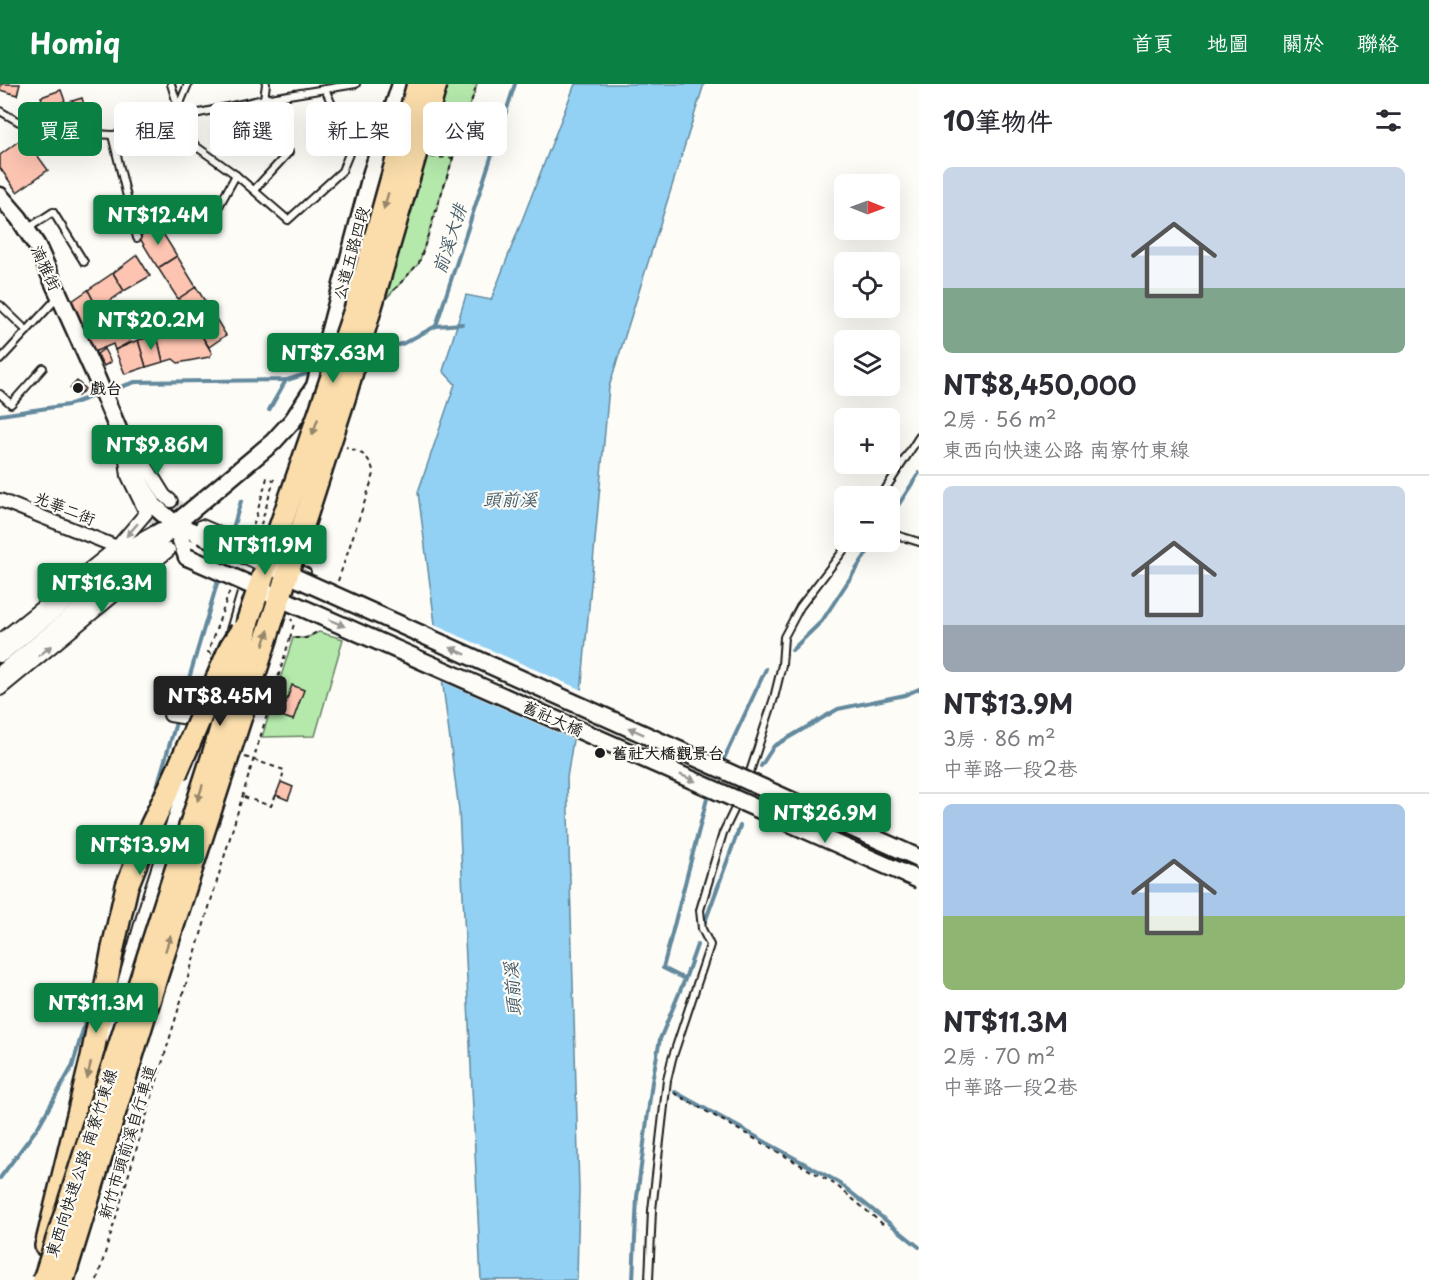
<!DOCTYPE html>
<html lang="zh-TW">
<meta charset="utf-8">
<style>
body{margin:0;font-family:"Playpen Sans","LXGW WenKai TC",sans-serif;background:#f2f2f3;color:#2b2b33;height:100vh;display:flex;flex-direction:column;font-size:22px;white-space:nowrap}
*{box-sizing:border-box;margin:0}
p{font-size:20px;color:#7c7c81}
.icon{flex:none;width:33px;height:33px;fill:none;stroke:currentColor;stroke-width:2;stroke-linecap:round;stroke-linejoin:round}
.map{position:relative;flex:1;overflow:hidden}
.details{display:flex;flex-direction:column;background:#fff;width:510px}
.details>*{flex:none}
.top-card{position:absolute;left:18px;top:18px;width:570px;height:54px;display:flex;gap:12px}
.needle{width:39px;rotate:91deg}
.buttons{position:absolute;left:834px;top:90px;display:grid;gap:12px}
.buttons a{display:grid;place-items:center;width:66px;height:66px;border-radius:9px;background:#fff;box-shadow:0 6px 24px #0002;font-size:30px}
.price{position:absolute;translate:-50% -51px;padding:0 14px;border-radius:6px;background:#0b8043;color:#fff;font-size:20px;line-height:39px;filter:drop-shadow(0 2px 3px #0008)}
.price::after{content:'';position:absolute;left:50%;top:36px;width:18px;height:14px;margin-left:-9px;background:inherit;clip-path:polygon(0 0,100% 0,50% 100%)}
.price.current{background:#222;color:#fff}
ul{padding:0;list-style:none}
li{display:grid;align-content:center;gap:12px;height:318px;padding:0 24px}
li+li{border-top:2px solid #e1e1e2}
li span{display:grid;place-items:center;height:186px;border-radius:9px;color:#555}
li>.icon{margin-inline-start:auto}
span .icon{width:108px;height:108px;fill:#fffc;stroke-width:1}
li b{font-size:26px}
h2{display:flex;justify-content:space-between;align-items:center;height:72px;padding:0 24px;font-size:26px}
.tag{padding:0 21px;border-radius:9px;background:#fff;box-shadow:0 6px 24px #0002;font-size:21px;line-height:54px}
.tag.current{background:#0b8043;color:#fff}
header{display:flex;align-items:center;gap:36px;box-sizing:border-box;height:84px;padding:0 30px;background:#0b8043;color:#fff}
header strong{font-size:28px}
nav{display:flex;gap:33px;margin-inline-start:auto;font-size:21px}
main{display:flex;flex:1;min-height:0}
.map>svg:first-child{display:block}
.green{fill:#b4e9ab;stroke:#688264;stroke-width:1.5}
.water{fill:#92d1f3;stroke:#63899d;stroke-width:1.5}
.pier{fill:#fdfcf7}
.lines{fill:none;stroke-linecap:round;stroke-linejoin:round}
.stream{stroke:#63899d;stroke-width:4}
.building{fill:#fdc4b1;stroke:#1c1c1c;stroke-width:1.5}
.street-tunnel{stroke:#dbdad6;stroke-width:12;stroke-dasharray:12 6;stroke-linecap:butt}
.lane-casing{stroke:#1c1c1c;stroke-width:10}
.street-casing{stroke:#1c1c1c;stroke-width:16}
.secondary-casing{stroke:#1c1c1c;stroke-width:21}
.highway-casing{stroke:#1c1c1c;stroke-width:26}
.path{stroke:#1c1c1c;stroke-width:2;stroke-dasharray:4.5 4.5;stroke-linecap:butt}
.lane{stroke:#fdfcf7;stroke-width:6}
.street{stroke:#fdfcf7;stroke-width:12}
.secondary{stroke:#fdfcf7;stroke-width:16}
.highway{stroke:#faddab;stroke-width:21}
.secondary-bridge-casing{stroke:#1c1c1c;stroke-width:21;stroke-linecap:butt}
.highway-bridge-casing{stroke:#1c1c1c;stroke-width:26;stroke-linecap:butt}
.secondary-bridge{stroke:#fdfcf7;stroke-width:16}
.highway-bridge{stroke:#faddab;stroke-width:21}
.oneway{fill:#96866b}
.oneway2{fill:#989794}
.poi-dot{fill:#1c1c1c;stroke:#fdfcf7;stroke-width:2}
.labels{text-anchor:middle;stroke-width:4.5;stroke-linejoin:round;paint-order:stroke}
.street-label{font-size:16px;fill:#1c1c1c;stroke:#fdfcf7}
.poi-label{font-size:16px;font-weight:bold;fill:#1c1c1c;stroke:#fdfcf7;text-anchor:start}
.water-label{font-size:18px;font-style:italic;fill:#455b67;stroke:#fdfcf7}
</style>
<header>
<strong>Homiq</strong>
<nav><a>首頁</a><a>地圖</a><a>關於</a><a>聯絡</a></nav>
</header>
<main>
<div class="map">
<svg width="919" height="1196" viewBox="0 0 919 1196">
<rect width="100%" height="100%" fill="#fdfcf7"/>
<filter id="ink" filterUnits="userSpaceOnUse"><feTurbulence type="fractalNoise" baseFrequency=".0167" numOctaves="2"/><feDisplacementMap in="SourceGraphic" scale="12" xChannelSelector="R" yChannelSelector="G"/><feConvolveMatrix kernelMatrix="1 2 1 2 8 2 1 2 1" color-interpolation-filters="sRGB"/></filter>
<g filter="url(#ink)">
<g class="green">
<path d="M432,0H477L419,179L359,244Z"/>
<path d="M319,548L343,555L315,652L262,653L293,554H306Z"/>
</g>
<path class="water" d="M575,0H704L609,303L582,599L567,694L579,1105L577,1196H481L459,726L418,408L455,300L443,287L466,211L491,216Z"/>
<path class="pier" d="M432,540L584,607L576,657L439,596Z"/>
<g class="lines">
<g class="stream">
<path d="M436,242L462,240"/>
<path d="M364,272L404,259L436,242L515,0"/>
<path d="M106,308L135,298L287,296L312,288"/>
<path d="M269,326L286,296"/>
<path d="M0,331L68,321L99,310"/>
<path d="M890,434L919,389"/>
<path d="M231,451L241,417"/>
<path d="M792,566L822,537L874,458"/>
<path d="M721,681L766,585"/>
<path d="M761,682L774,662L838,625L905,611L919,605"/>
<path d="M154,713L219,493"/>
<path d="M705,838L740,742"/>
<path d="M685,895L697,861"/>
<path d="M675,1008L838,1098L919,1163"/>
<path d="M0,1094L38,1043L72,983L93,912"/>
<path d="M633,1196L637,1113L652,998L660,955L685,895L663,884L709,707"/>
</g>
</g>
<g class="building">
<path d="M1,0H20L17,11L0,6Z"/>
<path d="M61,6L65,17L45,23L41,13Z"/>
<path d="M82,14L87,31L51,42L46,25Z"/>
<path d="M24,53L48,86L17,108L0,84V71Z"/>
<path d="M157,140L177,172L158,184L139,153Z"/>
<path d="M137,171L150,192L124,207L113,189Z"/>
<path d="M177,172L196,203L178,215L158,184Z"/>
<path d="M113,189L124,207L98,225L88,206Z"/>
<path d="M196,203L213,230L195,242L178,215Z"/>
<path d="M88,206L106,242L87,249L72,217Z"/>
<path d="M213,230L226,251L209,263L195,242Z"/>
<path d="M106,242L107,245L126,244L130,258L115,266L113,260L94,268L87,249Z"/>
<path d="M173,248L174,252L200,249L212,269L209,273L178,279L173,275L163,278L157,252Z"/>
<path d="M157,252L163,278L146,283L138,256Z"/>
<path d="M138,256L146,283L125,290L115,266Z"/>
<path d="M104,265L111,278L104,282L97,270Z"/>
<path d="M77,297L85,305L78,312L70,304Z"/>
<path d="M292,601L304,606L293,636L281,632Z"/>
<path d="M281,698L293,703L288,716L276,711Z"/>
</g>
<g class="lines">
<g class="street-tunnel">
<path d="M171,417L202,442"/>
<path d="M146,429L173,447"/>
</g>
<defs>
<g id="lane">
<path d="M171,0L187,52L197,63L236,91L288,136L342,87L362,38L334,25L325,5"/>
<path d="M264,15L266,0"/>
<path d="M178,24L188,0"/>
<path d="M0,27L19,38L81,49L112,51L154,47L181,33L264,15L356,0"/>
<path d="M112,51L137,154"/>
<path d="M254,106L289,68"/>
<path d="M213,133L236,91"/>
<path d="M27,145L53,128L84,178"/>
<path d="M0,221L27,247"/>
<path d="M0,276L59,212"/>
<path d="M0,310L11,320L43,284"/>
<path d="M881,412L919,353"/>
<path d="M890,449L919,458"/>
<path d="M294,482L307,488"/>
<path d="M748,694L774,614L782,581L784,553L800,523L850,458"/>
<path d="M649,1196L652,1126L667,996L672,975L710,861L702,845L700,826L723,749L738,718"/>
</g>
<g id="street">
<path d="M126,360L140,372L164,411L171,417"/>
<path d="M0,416L117,463"/>
<path d="M202,442L257,466L231,553"/>
<path d="M194,462L251,487"/>
<path d="M0,557L117,463L146,429L128,392L126,376"/>
<path d="M0,605L169,466"/>
<path d="M170,631L194,635"/>
<path d="M744,707L919,786"/>
<path d="M114,967L111,945L150,809L200,656"/>
</g>
<g id="secondary">
<path d="M0,112L19,134L37,162L97,295L141,400L154,422L175,440L201,451"/>
<path d="M175,440L187,473"/>
<path d="M0,570L134,462L161,447"/>
<path d="M0,591L142,475L175,440L273,358L293,336L315,302L372,88L401,0"/>
</g>
<path id="highway" d="M46,1162L92,973L113,864L127,802L151,742L176,690"/>
</defs>
<use href="#lane" class="lane-casing"/>
<use href="#street" class="street-casing"/>
<use href="#secondary" class="secondary-casing"/>
<use href="#highway" class="highway-casing"/>
<g class="path">
<path d="M431,73L454,74"/>
<path d="M394,206L419,179L477,0"/>
<path d="M251,450L267,394L274,396L257,454"/>
<path d="M338,497L374,390C370,372 362,368 346,363"/>
<path d="M290,554L294,540L291,535"/>
<path d="M211,570L208,568L230,506"/>
<path d="M245,673L284,686L281,698"/>
<path d="M244,713L271,722L276,711"/>
<path d="M674,1009L836,1101L885,1142"/>
<path d="M97,1196L290,554H306L319,547"/>
</g>
<use href="#lane" class="lane"/>
<use href="#street" class="street"/>
<use href="#secondary" class="secondary"/>
<use href="#highway" class="highway"/>
<defs>
<g id="secondary-bridge">
<path d="M201,451L919,774"/>
<path d="M187,473L919,796"/>
</g>
<g id="highway-bridge">
<path d="M176,690L231,562L241,547"/>
<path d="M44,1196L214,668L241,577L248,536L355,226L418,0"/>
<path d="M63,1196L157,891L344,315L436,0"/>
</g>
</defs>
<use href="#secondary-bridge" class="secondary-bridge-casing"/>
<use href="#highway-bridge" class="highway-bridge-casing"/>
<use href="#secondary-bridge" class="secondary-bridge"/>
<use href="#highway-bridge" class="highway-bridge"/>
</g>
<defs><path id="oneway-solid" d="M-6-.8H1V-3.2L6.5 0L1 3.2V.8H-6Z" transform="scale(1.5)"/></defs>
<g class="oneway">
<use href="#oneway-solid" transform="translate(386 117) rotate(106)"/>
<use href="#oneway-solid" transform="translate(315 343) rotate(109)"/>
<use href="#oneway-solid" transform="translate(266 554) rotate(-72)"/>
<use href="#oneway-solid" transform="translate(200 709) rotate(108)"/>
<use href="#oneway-solid" transform="translate(168 859) rotate(-72)"/>
<use href="#oneway-solid" transform="translate(89 986) rotate(104)"/>
</g>
<g class="oneway2">
<use href="#oneway-solid" transform="translate(132 446) rotate(131)"/>
<use href="#oneway-solid" transform="translate(337 539) rotate(24)"/>
<use href="#oneway-solid" transform="translate(45 567) rotate(-39)"/>
<use href="#oneway-solid" transform="translate(458 567) rotate(-156)"/>
<use href="#oneway-solid" transform="translate(636 647) rotate(-156)"/>
<use href="#oneway-solid" transform="translate(688 694) rotate(24)"/>
</g>
</g>
<g class="poi-dot">
<circle cx="78" cy="304" r="6"/>
<circle cx="600" cy="669" r="6"/>
</g>
<g class="labels">
<g class="street-label">
<text transform="translate(351 169) rotate(-75)" y="6">公道五路四段</text>
<text transform="translate(46 184) rotate(65)" y="6">湳雅街</text>
<text transform="translate(65 424) rotate(22)" y="6">光華二街</text>
<text transform="translate(553 634) rotate(24)" y="6">舊社大橋</text>
<text transform="translate(127 1058) rotate(-73)" y="6">新竹市頭前溪自行車道</text>
<text transform="translate(81 1079) rotate(-72)" y="6">東西向快速公路 南寮竹東線</text>
</g>
<g class="poi-label">
<text x="90" y="310">戲台</text>
<text x="612" y="675">舊社大橋觀景台</text>
</g>
<g class="water-label">
<text transform="translate(450 155) rotate(-72)" y="6">前溪大排</text>
<text x="510" y="422">頭前溪</text>
<text transform="translate(513 905) rotate(-94)" y="6">頭前溪</text>
</g>
</g>
</svg>
<div class="buttons">
<a><svg class="needle" viewBox="-14 -14 28 28"><path d="M0-13l5 13h-10z" fill="#e53935"/><path d="M0 13l5-13h-10z" fill="#7c7c81"/></svg></a>
<a><svg class="icon" aria-label="locate" viewBox="0 0 24 24"><circle cx="12" cy="12" r="6"/><path d="M12 2v4M12 18v4M2 12h4M18 12h4"/></svg></a>
<a><svg class="icon" aria-label="layers" viewBox="0 0 24 24"><path d="M12 4l9 5-9 5-9-5zM3 14l9 5 9-5"/></svg></a>
<a>+</a>
<a>−</a>
</div>
<b class="price" style="left:158px;top:162px">NT$12.4M</b>
<b class="price" style="left:151px;top:267px">NT$20.2M</b>
<b class="price" style="left:333px;top:300px">NT$7.63M</b>
<b class="price" style="left:157px;top:392px">NT$9.86M</b>
<b class="price" style="left:265px;top:492px">NT$11.9M</b>
<b class="price" style="left:102px;top:530px">NT$16.3M</b>
<b class="price current" style="left:220px;top:643px">NT$8.45M</b>
<b class="price" style="left:825px;top:760px">NT$26.9M</b>
<b class="price" style="left:140px;top:792px">NT$13.9M</b>
<b class="price" style="left:96px;top:950px">NT$11.3M</b>
<div class="top-card">
<a class="tag current">買屋</a>
<a class="tag">租屋</a>
<a class="tag">篩選</a>
<a class="tag">新上架</a>
<a class="tag">公寓</a>
</div>
</div>
<section class="details">
<h2>10筆物件<svg class="icon" aria-label="filters" viewBox="0 0 24 24"><path d="M4 7h16M4 17h16"/><circle cx="9" cy="7" r="2"/><circle cx="15" cy="17" r="2"/></svg></h2>
<ul>
<li><span style="background:linear-gradient(#c9d6e8 65%,#7fa58c 0)"><svg class="icon" aria-label="home" viewBox="0 0 24 24"><path d="M3 11l9-7 9 7M6 9v11h12V9"/></svg></span><div><b>NT$8,450,000</b><p>2房 · 56 m²</p><p>東西向快速公路 南寮竹東線</p></div></li>
<li><span style="background:linear-gradient(#c9d6e8 75%,#9aa5b1 0)"><svg class="icon" aria-label="home" viewBox="0 0 24 24"><path d="M3 11l9-7 9 7M6 9v11h12V9"/></svg></span><div><b>NT$13.9M</b><p>3房 · 86 m²</p><p>中華路一段2巷</p></div></li>
<li><span style="background:linear-gradient(#a9c7e8 60%,#8fb573 0)"><svg class="icon" aria-label="home" viewBox="0 0 24 24"><path d="M3 11l9-7 9 7M6 9v11h12V9"/></svg></span><div><b>NT$11.3M</b><p>2房 · 70 m²</p><p>中華路一段2巷</p></div></li>
</ul>
</section>
</main>
